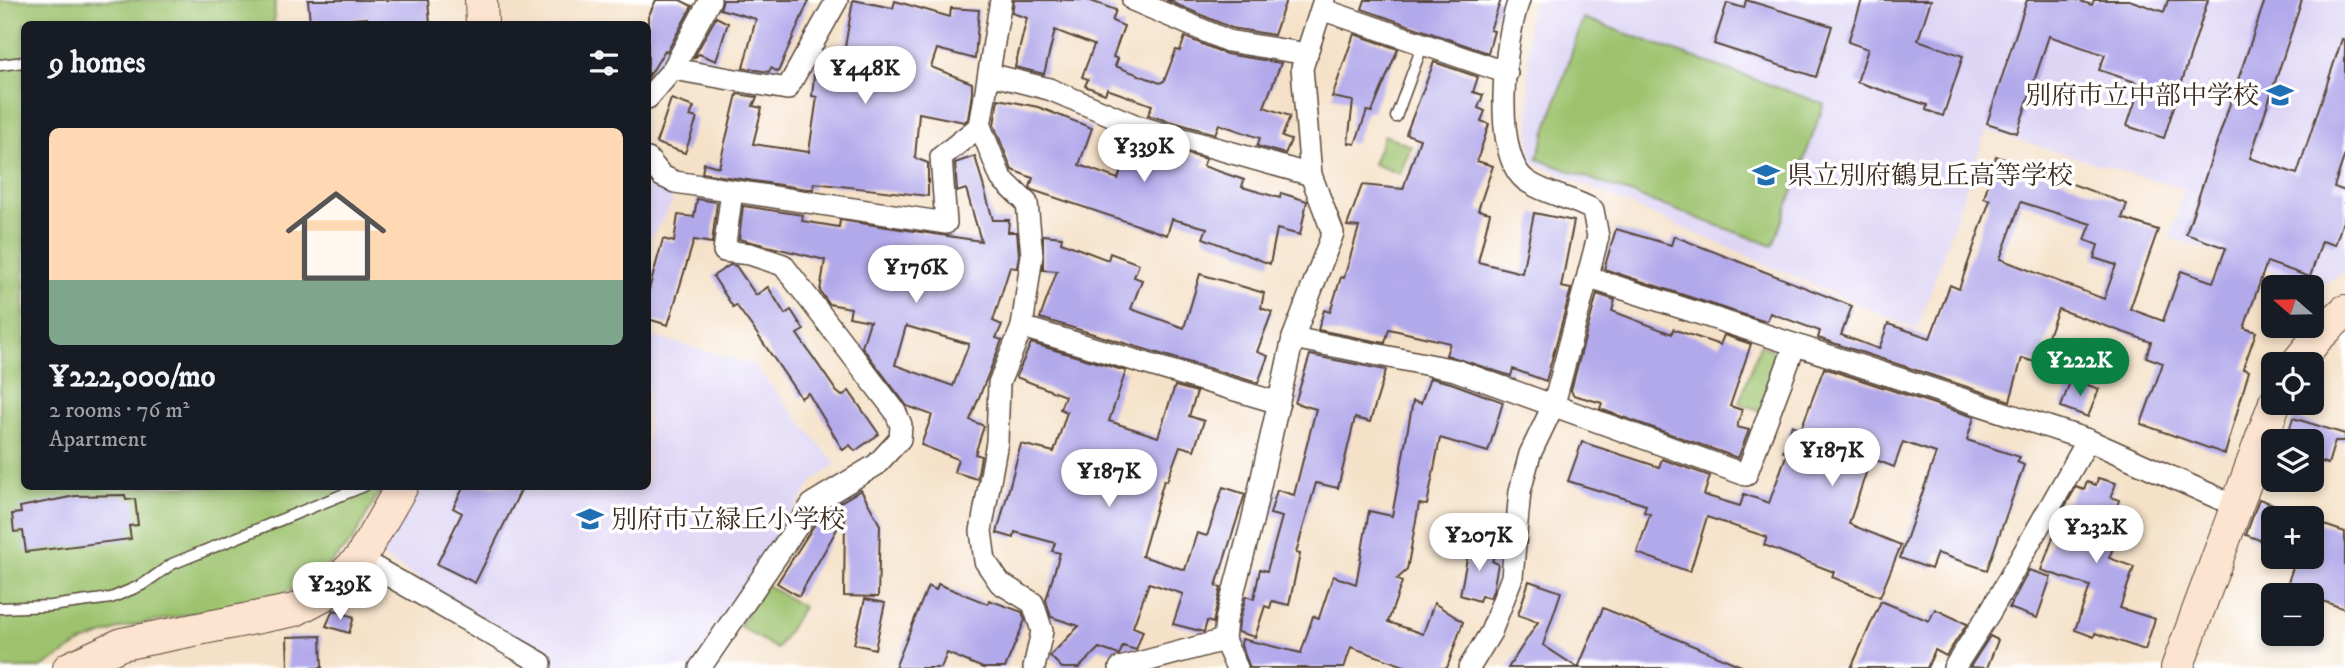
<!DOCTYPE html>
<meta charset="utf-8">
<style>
body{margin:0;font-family:"IM FELL DW Pica","Noto Serif JP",serif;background:#20242c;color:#f1f3f6;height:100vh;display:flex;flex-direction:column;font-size:26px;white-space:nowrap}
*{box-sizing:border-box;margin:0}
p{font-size:23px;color:#9ea1a6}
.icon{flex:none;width:38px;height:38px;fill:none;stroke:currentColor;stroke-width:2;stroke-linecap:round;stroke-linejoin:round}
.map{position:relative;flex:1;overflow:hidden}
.sheet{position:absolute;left:21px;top:21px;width:630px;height:469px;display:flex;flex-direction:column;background:#171b24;border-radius:10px;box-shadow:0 4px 10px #0003}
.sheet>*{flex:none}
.needle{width:46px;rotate:290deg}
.tools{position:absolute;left:2261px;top:275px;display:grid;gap:14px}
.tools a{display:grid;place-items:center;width:63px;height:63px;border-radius:10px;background:#171b24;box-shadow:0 4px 10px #0003;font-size:35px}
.price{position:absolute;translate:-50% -60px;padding:0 16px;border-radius:24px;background:#fff;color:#222;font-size:23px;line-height:46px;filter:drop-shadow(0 2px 4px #0008)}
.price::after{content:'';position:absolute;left:50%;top:42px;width:21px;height:16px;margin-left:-10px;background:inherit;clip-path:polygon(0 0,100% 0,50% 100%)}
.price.active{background:#0b8043;color:#fff}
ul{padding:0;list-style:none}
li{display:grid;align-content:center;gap:14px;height:371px;padding:0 28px}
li+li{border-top:2px solid #363941}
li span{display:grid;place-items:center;height:217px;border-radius:10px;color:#555}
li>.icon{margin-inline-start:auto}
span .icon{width:126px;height:126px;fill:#fffc;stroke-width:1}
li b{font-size:30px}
h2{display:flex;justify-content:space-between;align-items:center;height:84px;padding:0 28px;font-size:30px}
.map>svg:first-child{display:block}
.built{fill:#ded5f5}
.green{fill:#9cc26d;stroke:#6c7646;stroke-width:2}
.building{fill:#b2a9eb;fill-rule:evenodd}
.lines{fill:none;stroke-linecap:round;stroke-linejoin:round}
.lane-casing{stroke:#574537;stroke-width:13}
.street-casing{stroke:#574537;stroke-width:24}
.secondary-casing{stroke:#574537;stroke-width:34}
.lane{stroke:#fff;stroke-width:10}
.street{stroke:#fff;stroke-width:21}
.secondary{stroke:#fde4d0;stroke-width:32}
.labels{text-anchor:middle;stroke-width:7;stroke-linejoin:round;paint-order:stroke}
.poi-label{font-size:26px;fill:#3b2a1e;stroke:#fff;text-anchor:start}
</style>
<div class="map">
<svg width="2345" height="668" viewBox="0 0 2345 668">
<rect width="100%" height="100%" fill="#fff"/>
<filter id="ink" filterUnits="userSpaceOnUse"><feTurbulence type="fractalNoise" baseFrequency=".0143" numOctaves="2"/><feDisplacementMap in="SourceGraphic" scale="14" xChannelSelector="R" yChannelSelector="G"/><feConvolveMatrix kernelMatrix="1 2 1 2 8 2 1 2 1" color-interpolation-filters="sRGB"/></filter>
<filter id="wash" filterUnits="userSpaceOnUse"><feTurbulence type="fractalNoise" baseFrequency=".00686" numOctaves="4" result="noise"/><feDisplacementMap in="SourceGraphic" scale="28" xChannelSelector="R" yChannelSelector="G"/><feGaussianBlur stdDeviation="1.57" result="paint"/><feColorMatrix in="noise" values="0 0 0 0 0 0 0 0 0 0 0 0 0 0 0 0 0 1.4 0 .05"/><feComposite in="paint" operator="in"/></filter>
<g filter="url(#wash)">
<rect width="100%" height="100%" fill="#f5e1c7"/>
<g class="built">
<path d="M1534,0H2345V272L2319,286L2170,238L2184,189L1986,131L1917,330L1530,161L1528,20Z"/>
<path d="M648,173L673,201L648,244Z"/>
<path d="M648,335L753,364L836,464L813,481L691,668H546L550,659L376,552L410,487L648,486Z"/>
</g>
<g class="green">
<path d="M0,0H275L274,24H24V486L382,487L353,540L309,585L260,600L121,628L83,642L41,668H0Z"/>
<path d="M1583,18L1824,104L1773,246L1537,159Z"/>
<path d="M1384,135L1411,146L1400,174L1373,164Z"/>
<path d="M1760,345L1779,353L1784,363L1766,413L1739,403Z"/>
<path d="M765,584L803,607L777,649L739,626Z"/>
</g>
<g id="blocks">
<g class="building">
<path d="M308,0H428L430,24H367V18L310,22Z"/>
<path d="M656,0H680L692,6L667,52L665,50L648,78V17Z"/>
<path d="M723,0H809L778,72L771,68L769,72L743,68L756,19L720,9Z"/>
<path d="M853,0L893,8L895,1L950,17L951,8L979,10L975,59L937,49L931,67L972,83V93L968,119L964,122L919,113L915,158L928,163V196L814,183L813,189H807L702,173L704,163L719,167L737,94L757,97L753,106L762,108L753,144L809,152L817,97L812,96L815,66L820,57L843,59Z"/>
<path d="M1014,0H1088L1116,10L1112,21L1124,26L1113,57L1118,59L1115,66L1160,83L1164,81L1176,50L1180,51L1185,37L1226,54L1281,63L1264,107L1290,116L1282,137L1291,140L1285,154L1257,146L1260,138L1219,124L1215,134L1148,115L1152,105L1107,89L1105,94L1085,86L1088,79L1082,77L1094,45L1055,30L1044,74L1015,67L1027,18L1012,13Z"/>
<path d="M1166,0H1286L1274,35L1232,28Z"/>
<path d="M1365,0H1501L1490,30L1494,31L1488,53L1362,9Z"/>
<path d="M1746,0L1832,26L1816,77L1714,44L1727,3L1744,8Z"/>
<path d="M1862,0H1931L1918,40L1963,56L1943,116L1926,110L1927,105L1857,82L1868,49L1848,42Z"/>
<path d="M2027,0H2077L2092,5L2094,0H2129L2164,12L2168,0H2208L2164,138L2127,126L2141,84L2099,70L2105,55L2049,36L2017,133L1987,123Z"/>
<path d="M2265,0H2302L2250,158L2297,174L2342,39L2345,40V154L2334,187L2345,191V215L2335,245L2322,241L2310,277L2267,262L2244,328L2256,332L2243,369L2249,371L2225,454L2141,424L2163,363L2146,357L2151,342L2058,309L2038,363L2022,358L2010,401L1818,338L1820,331L1770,313L1767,321L1760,320L1604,269L1616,229L1671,245L1674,236L1852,306L1841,335L1879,349L1888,324L1930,338L1950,285L1959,289L1990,200L1984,198L1996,156L2127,204L2122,218L2158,230L2130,309L2163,321L2181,271L2213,282L2226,248L2186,234ZM2021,202L2091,224L2085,240L2098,245L2094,258L2116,265L2104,299L2000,259Z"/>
<path d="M716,17L728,23L716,61L699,54L693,59Z"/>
<path d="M1354,34L1398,49L1372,112L1367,111L1355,144L1348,143L1353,101L1332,97Z"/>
<path d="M1434,62L1478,77L1473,92L1483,95L1478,108L1485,111L1481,121L1489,124L1477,161L1493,166L1478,210L1490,213L1478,262L1522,273L1534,213L1574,221L1561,287L1571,289L1546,381L1513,369L1511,376L1446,355L1450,343L1389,329L1385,343L1318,330L1324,310L1330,312L1341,277L1344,278L1359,227L1347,226L1362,185L1403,189L1420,139L1406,134Z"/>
<path d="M671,99L694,107L690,116L697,118L685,153L656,143Z"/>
<path d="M998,99L1038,107L1092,128L1079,165L1118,179L1128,148L1133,149L1136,139L1206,159L1203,166L1244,180L1242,187L1280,198L1281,193L1307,201L1300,235L1277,229L1270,264L1203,238L1207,228L1172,219L1167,235L1032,190L1030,187L1033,178L1012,170L994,125Z"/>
<path d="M975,156L993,220H1009L1008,232H1017L1019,255L1017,268L1010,267L993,321L1002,325L996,338L1002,340L970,420L984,426L975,454L981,456L977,479L954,472L958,459L921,445L932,415L907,406L862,347L870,321L849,317L851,308L829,304L820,291L825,260L739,239L743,206L803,215L802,221L839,227L840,220L981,241L966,189L957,192L955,163ZM906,326L969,344L953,386L895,365Z"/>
<path d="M697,199L717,202L712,243L694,240L668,325L648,319V293L663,239L674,242L678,215L694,217Z"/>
<path d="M1043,235L1062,237L1061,242L1108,260L1110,253L1139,264L1134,277L1142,280L1131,309L1184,328L1200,274L1264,293L1261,308L1272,312L1257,352L1268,356L1258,383L1040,318L1057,271L1043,270Z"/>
<path d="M730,265L736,266L756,295L768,287L785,314L791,310L804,330L797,334L837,392L842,396L849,391L879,434L855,451L850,445L843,450L808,393L801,398L753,328L736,305L733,307L713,276Z"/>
<path d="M1597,294L1615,300L1612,311L1672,334L1673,329L1720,345L1724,335L1751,344L1730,406L1742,410L1737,427L1749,430L1738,458L1600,409L1602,403L1573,395L1571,390Z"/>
<path d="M1031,343L1126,371L1109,421L1158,437L1175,386L1197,392L1189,416L1204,421L1194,450L1180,446L1167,481L1164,480L1142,556L1185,570L1197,533L1207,536L1223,487L1245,494L1216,586L1221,588L1213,623L1207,621L1204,632L1173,624L1183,594L1149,583L1133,627L1143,631L1136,650L1123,646L1119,655L1099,648L1079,668H1062L1050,656L1079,626L1051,617L1046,600L1060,553L1052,551L1055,543L1015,532L1014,538L997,533L1021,444L1054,452L1067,412L1060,409L1065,396L1016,377Z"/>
<path d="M1310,355L1386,370L1370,422L1355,418L1338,488L1316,483L1296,553L1300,554L1289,605L1272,601L1270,608L1265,606L1255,637L1238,632L1239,622L1246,596L1254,599L1260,569L1267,571L1282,517L1270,514L1277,490L1294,495L1316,409L1295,403Z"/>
<path d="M1824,368L1974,417L1967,440L2020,457L2017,462L2024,465L1987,570L1937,553L1931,569L1900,558L1936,453L1903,442L1894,467L1871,458L1849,524L1901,545L1880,597L1832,577L1834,572L1764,545L1767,537L1707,517L1690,572L1637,553L1650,514L1644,512L1646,505L1568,481L1582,442L1659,467L1662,459L1710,476L1704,495L1740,506L1744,494L1769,503L1787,453L1783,451L1792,425L1801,429Z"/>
<path d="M1430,378L1451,383L1503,402L1488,452L1440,438L1427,505L1419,504L1407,570L1397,579L1402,582L1388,622L1423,634L1434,603L1463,622L1447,668H1410L1351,647L1344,668H1250L1241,645L1242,639L1301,653L1313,616L1319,618L1333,576L1356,584L1369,511L1392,516L1413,401L1421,403Z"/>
<path d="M2071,379L2099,389L2088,417L2061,407Z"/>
<path d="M2293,418L2345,434V441H2335L2328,464L2312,459V441H2286Z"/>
<path d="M2098,478L2116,483L2111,497L2119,500L2111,524L2121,528L2109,558L2134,567L2120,608L2155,619L2145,650L2095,633L2094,637L2075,630L2090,586L2041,570L2064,508L2076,487L2084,490L2087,482L2096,485Z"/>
<path d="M464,486H523L475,583L437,564L462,513L453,508Z"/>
<path d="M861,490L880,525L878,597L844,596L845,515L799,596L777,583L822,513Z"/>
<path d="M125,495L126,500L135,499L138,525L129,526L131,539L26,552L23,531L14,532L12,514L21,513L20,507L75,496Z"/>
<path d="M2259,499L2273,504V545L2246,535Z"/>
<path d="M2312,521L2345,532V609L2286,588L2297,556H2312Z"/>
<path d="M1470,543L1497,549L1492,561L1498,564L1493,591L1490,598L1481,596L1479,601L1460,595Z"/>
<path d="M2029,570L2051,577L2037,618L2009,608Z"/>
<path d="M1529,581L1561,592L1543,645L1578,668L1603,608L1746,668H1508L1538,622L1518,615Z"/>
<path d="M938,584L988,604L989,600L1022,612L1025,620L1005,668H983L947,653L941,668H895L928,586L936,590Z"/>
<path d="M865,599L885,603L875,649L854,644Z"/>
<path d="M1881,601L1929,621L1935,609L1967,624L1946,656L1935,650L1927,668H1851Z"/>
<path d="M333,610L354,617L349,633L326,626Z"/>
<path d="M321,636L322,668H288L287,637Z"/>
<path d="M1990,636L1998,640L1987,668L1970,667Z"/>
</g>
</g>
</g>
<g filter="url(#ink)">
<use href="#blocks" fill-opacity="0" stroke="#574537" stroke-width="2"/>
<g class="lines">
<defs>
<g id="lane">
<path d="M0,65L24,62"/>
<path d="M1396,117L1423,44"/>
<path d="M0,608L51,606L111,598L142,585L172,564L364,486"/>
</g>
<g id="street">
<path d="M1001,0L980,126L1001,178L1027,203L1032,255L1022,327L999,383L997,442L981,531L985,561L1000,583L1033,603L1042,631L1034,668"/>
<path d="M1133,0L1228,41L1307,54"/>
<path d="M1321,9L1507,73"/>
<path d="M673,69L787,89L837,0"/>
<path d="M989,74L1049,89L1137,126L1311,175"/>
<path d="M648,98L673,69L710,0"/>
<path d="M648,159L662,176L675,182L946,223L941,157L980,126"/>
<path d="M1590,278L2088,440L2236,506"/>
<path d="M1022,327L1279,403"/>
<path d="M1293,338L1455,370L1746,475L1795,345"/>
<path d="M360,559L541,663L538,668"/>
<path d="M700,668L813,503L876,465L900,439L901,425L895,411L783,265L750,254L724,251L732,191"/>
<path d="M1120,668L1224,640"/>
<path d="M1237,668L1224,640L1226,620L1252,522L1293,338L1333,233L1311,175L1302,68L1324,0"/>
<path d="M1469,668L1491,632L1512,577L1520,491L1530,454L1554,404L1598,237L1593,210C1573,198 1548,195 1528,182C1490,158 1505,37 1519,0"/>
<path d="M1954,668L1990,612L2088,440"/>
</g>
<g id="secondary">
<path d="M481,0L482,24"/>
<path d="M2296,364L2317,338L2345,311"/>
<path d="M69,668L122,644L295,610L323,595L360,559L402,486"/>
<path d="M2177,668L2275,402"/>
</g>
</defs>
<use href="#lane" class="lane-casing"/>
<use href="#street" class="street-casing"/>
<use href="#secondary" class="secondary-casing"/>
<use href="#lane" class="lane"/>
<use href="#street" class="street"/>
<use href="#secondary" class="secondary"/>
</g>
</g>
<defs>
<symbol id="school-bare" viewBox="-9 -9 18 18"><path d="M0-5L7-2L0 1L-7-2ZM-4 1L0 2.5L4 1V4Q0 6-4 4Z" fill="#1f6fb2" stroke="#fff" stroke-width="2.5" paint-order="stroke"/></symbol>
</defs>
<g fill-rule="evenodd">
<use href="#school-bare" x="2261" y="76" width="38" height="38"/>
<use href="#school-bare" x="1747" y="156" width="38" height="38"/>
<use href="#school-bare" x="571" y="500" width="38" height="38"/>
</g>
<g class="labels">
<g class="poi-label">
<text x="2259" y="104" text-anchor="end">別府市立中部中学校</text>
<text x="1787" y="184">県立別府鶴見丘高等学校</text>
<text x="611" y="528">別府市立緑丘小学校</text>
</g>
</g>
</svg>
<div class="tools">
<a><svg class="needle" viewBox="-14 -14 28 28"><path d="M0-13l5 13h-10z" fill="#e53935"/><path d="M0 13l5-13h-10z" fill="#9ea1a6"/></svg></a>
<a><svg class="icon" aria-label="locate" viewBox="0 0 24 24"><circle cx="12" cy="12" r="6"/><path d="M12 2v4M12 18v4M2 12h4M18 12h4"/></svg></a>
<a><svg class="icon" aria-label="layers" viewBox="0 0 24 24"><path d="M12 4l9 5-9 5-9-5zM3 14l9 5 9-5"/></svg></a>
<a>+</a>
<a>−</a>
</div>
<b class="price" style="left:865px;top:106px">¥448K</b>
<b class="price" style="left:1144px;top:184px">¥339K</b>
<b class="price" style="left:916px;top:305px">¥176K</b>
<b class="price active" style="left:2080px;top:398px">¥222K</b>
<b class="price" style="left:1832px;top:488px">¥187K</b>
<b class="price" style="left:1109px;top:509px">¥187K</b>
<b class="price" style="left:2096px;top:565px">¥232K</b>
<b class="price" style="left:1479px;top:573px">¥207K</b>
<b class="price" style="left:340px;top:622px">¥239K</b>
<section class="sheet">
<h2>9 homes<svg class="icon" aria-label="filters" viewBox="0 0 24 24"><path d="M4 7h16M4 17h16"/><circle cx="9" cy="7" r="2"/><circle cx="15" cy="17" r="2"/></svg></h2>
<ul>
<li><span style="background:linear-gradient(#ffd9b3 70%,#7fa58c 0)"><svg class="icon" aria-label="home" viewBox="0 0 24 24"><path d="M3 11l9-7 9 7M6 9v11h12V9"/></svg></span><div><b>¥222,000/mo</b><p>2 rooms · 76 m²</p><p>Apartment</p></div></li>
</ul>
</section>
</div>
